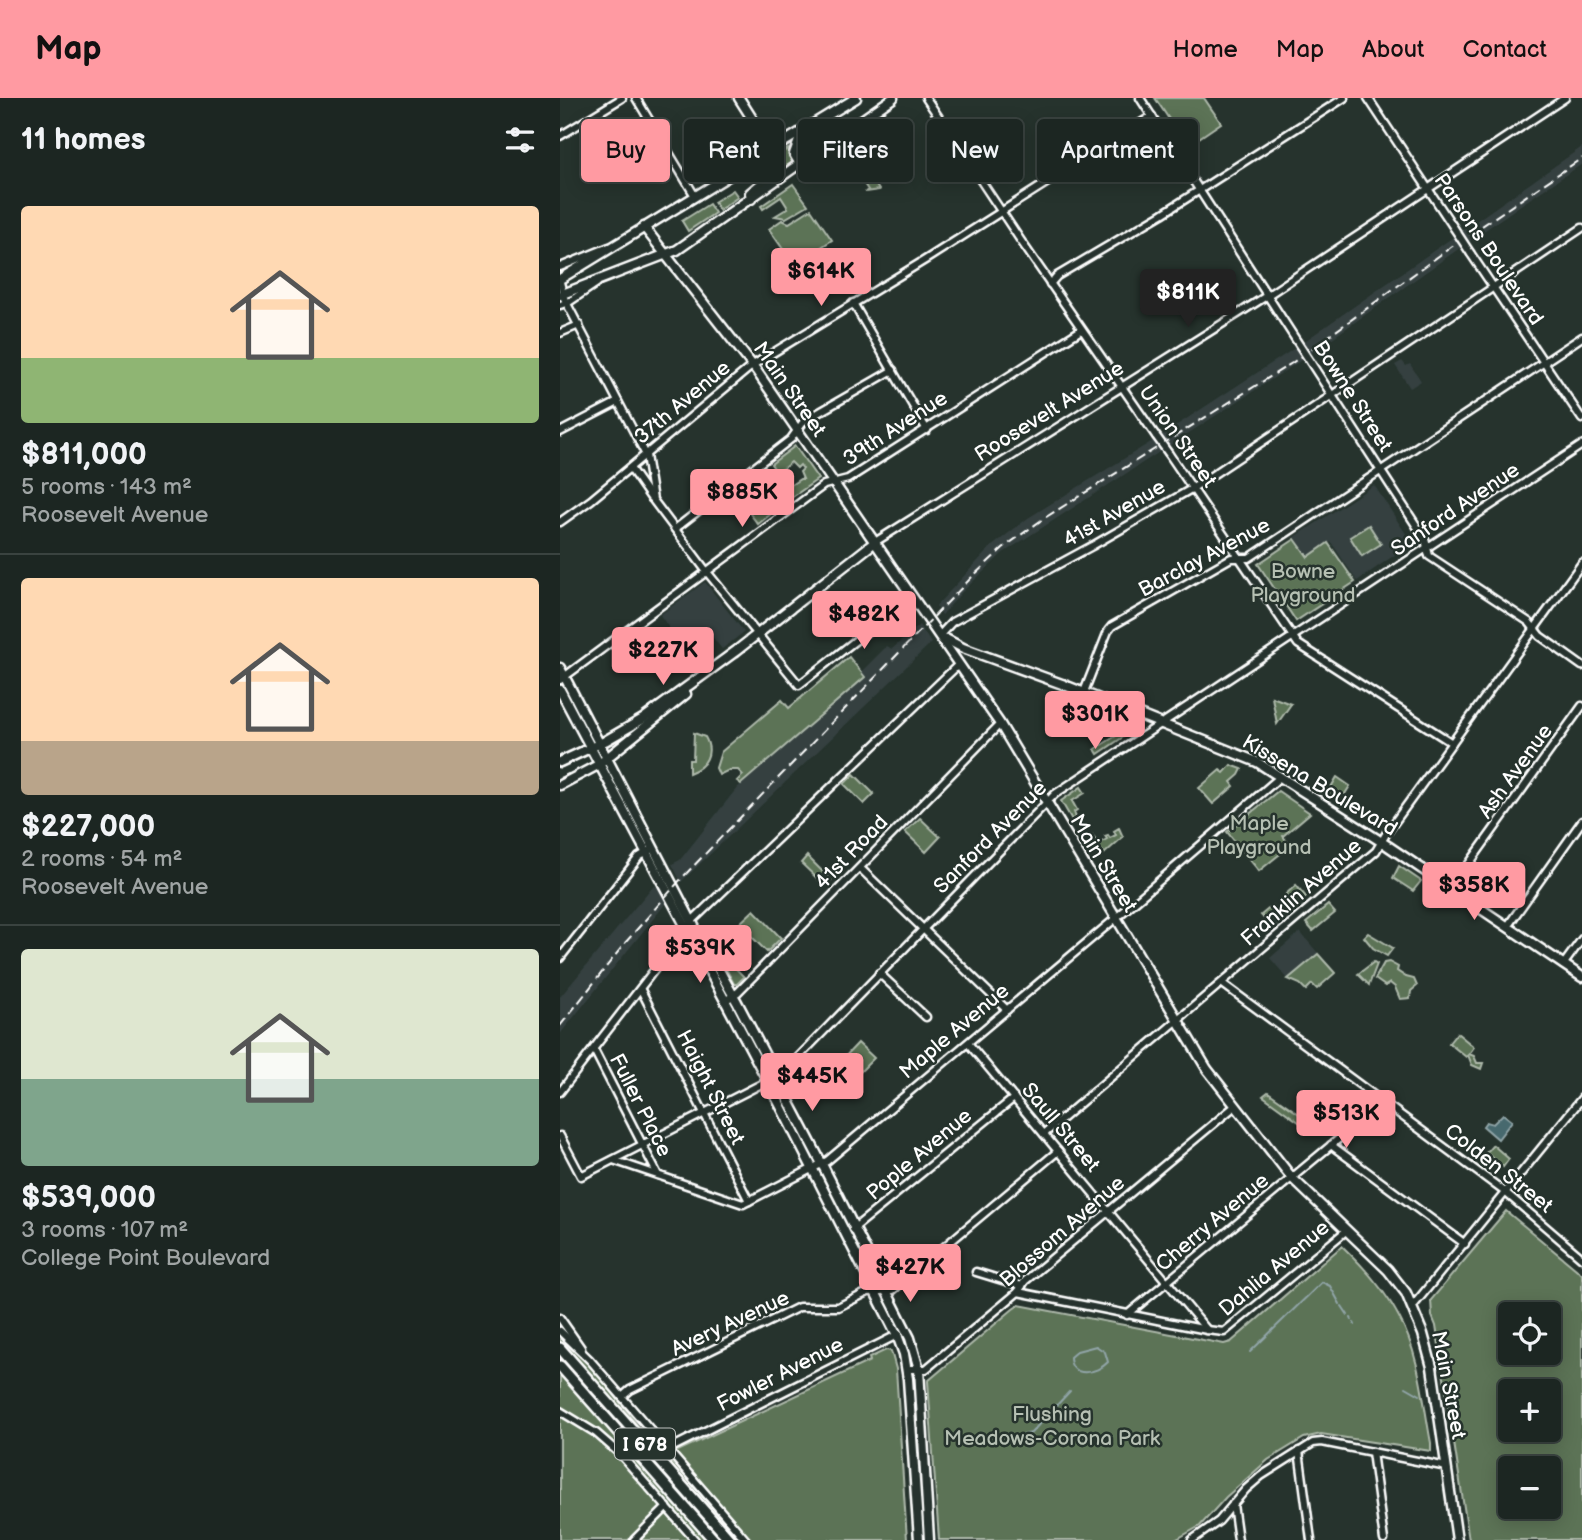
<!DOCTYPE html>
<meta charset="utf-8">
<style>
body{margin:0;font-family:"Balsamiq Sans",sans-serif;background:#29322f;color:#f1f3f6;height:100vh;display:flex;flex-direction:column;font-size:26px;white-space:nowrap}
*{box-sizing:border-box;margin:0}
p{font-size:23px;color:#a0a5a5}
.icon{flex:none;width:38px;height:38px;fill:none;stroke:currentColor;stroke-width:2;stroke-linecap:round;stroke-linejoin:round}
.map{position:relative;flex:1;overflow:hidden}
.panel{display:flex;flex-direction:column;background:#1c2622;width:560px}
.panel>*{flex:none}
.top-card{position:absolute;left:21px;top:21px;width:665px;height:63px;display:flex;gap:14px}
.buttons{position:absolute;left:938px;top:1204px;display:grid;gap:14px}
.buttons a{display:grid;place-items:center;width:63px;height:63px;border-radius:7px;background:#1c2622;box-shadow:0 4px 18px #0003,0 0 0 2px #3a4340;font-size:35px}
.price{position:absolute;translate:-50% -60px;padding:0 16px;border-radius:7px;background:#ff9aa2;color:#111;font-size:23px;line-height:46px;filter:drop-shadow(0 2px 4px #0008)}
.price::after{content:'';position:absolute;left:50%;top:42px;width:21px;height:16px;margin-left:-10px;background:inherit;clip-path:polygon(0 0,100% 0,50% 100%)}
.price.on{background:#222;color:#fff}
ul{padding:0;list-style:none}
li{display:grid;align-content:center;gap:14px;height:371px;padding:0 21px}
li+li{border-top:2px solid #3a4340}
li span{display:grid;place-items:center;height:217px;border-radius:7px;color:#555}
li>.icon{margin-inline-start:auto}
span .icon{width:126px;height:126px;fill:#fffc;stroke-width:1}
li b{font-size:30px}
h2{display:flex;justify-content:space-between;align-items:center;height:84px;padding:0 21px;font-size:30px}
.tag{padding:0 24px;border-radius:7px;background:#1c2622;box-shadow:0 4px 18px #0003,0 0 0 2px #3a4340;font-size:24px;line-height:63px}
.tag.on{background:#ff9aa2;color:#111}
header{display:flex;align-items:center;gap:42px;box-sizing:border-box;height:98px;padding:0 35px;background:#ff9aa2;color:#111}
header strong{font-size:33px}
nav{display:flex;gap:38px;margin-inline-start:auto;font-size:24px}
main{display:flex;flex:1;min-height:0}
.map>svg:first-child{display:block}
.built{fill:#354141}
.green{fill:#5c7357;stroke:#aeb9ab;stroke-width:2;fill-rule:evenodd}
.water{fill:#47696e;stroke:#91a5a8;stroke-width:2}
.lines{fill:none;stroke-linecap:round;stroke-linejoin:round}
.stream{stroke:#91a5a8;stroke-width:2}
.minor-casing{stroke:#fff;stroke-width:11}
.major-casing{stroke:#fff;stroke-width:13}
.highway-casing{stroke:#fff;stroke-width:14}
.minor{stroke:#26332d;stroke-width:6}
.major{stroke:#26332d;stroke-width:8}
.highway{stroke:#26332d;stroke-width:9}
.rail{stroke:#fff;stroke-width:2;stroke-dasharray:10 5;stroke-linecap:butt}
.minor-bridge-casing{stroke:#fff;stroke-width:11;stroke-linecap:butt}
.minor-bridge{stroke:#26332d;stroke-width:6}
.labels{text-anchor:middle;stroke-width:5;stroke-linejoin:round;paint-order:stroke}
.shield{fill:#26332d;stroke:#bec2c0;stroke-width:2}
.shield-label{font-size:19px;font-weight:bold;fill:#fff}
.street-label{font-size:21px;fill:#fff;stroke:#26332d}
.park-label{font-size:21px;fill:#b6c0b3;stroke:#26332d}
</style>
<header>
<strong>Map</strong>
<nav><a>Home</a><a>Map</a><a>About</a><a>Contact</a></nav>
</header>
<main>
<section class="panel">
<h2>11 homes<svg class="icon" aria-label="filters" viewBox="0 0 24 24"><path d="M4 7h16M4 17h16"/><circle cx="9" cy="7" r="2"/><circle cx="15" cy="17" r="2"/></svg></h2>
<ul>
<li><span style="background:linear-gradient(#ffd9b3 70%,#8fb573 0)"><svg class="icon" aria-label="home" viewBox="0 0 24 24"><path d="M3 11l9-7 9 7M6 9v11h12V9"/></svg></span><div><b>$811,000</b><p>5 rooms · 143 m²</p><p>Roosevelt Avenue</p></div></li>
<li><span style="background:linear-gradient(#ffd9b3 75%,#b9a48a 0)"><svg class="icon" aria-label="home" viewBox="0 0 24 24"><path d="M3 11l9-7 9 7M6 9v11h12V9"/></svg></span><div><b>$227,000</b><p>2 rooms · 54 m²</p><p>Roosevelt Avenue</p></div></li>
<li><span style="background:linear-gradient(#dfe7d0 60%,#7fa58c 0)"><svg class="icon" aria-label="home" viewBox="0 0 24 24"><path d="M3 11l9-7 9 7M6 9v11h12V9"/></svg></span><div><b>$539,000</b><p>3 rooms · 107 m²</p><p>College Point Boulevard</p></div></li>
</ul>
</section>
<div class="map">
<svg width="1022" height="1442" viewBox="0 0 1022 1442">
<rect width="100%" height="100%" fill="#26332d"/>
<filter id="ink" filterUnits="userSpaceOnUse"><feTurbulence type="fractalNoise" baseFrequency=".0143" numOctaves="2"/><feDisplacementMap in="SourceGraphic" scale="14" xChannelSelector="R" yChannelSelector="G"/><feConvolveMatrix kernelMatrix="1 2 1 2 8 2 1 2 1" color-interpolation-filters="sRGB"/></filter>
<g filter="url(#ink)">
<g class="built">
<path d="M1022,49V66L962,106L737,265L443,455L402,494L382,517L376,508L431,449L468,420L591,344L729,254Z"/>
<path d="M842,263L846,268L850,266L861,283L850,290L835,267Z"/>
<path d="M814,387L852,445L797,483L771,444L748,459L735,439Z"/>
<path d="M145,484L184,534L162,551L149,535L125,553L100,517Z"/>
<path d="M359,527L371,545L121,784L112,766L120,762L177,690L305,579L301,574L327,548L332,551Z"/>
<path d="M93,788L98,789L106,805L0,936V899Z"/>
<path d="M740,834L775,875L757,891L752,886L746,892L740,886L728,881L710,860Z"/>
</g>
<g class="green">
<path d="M595,0H644L661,25L627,48Z"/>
<path d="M298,44L307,57L302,60L299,59L296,63L301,65L319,92L305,94L308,92L290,65L285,68L278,57Z"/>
<path d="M228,51L234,65L216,78L213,60Z"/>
<path d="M233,86L248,107L226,120L215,118L228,110L221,99L203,111L201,108Z"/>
<path d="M173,92L178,99L159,112L154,104Z"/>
<path d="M149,106L155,115L128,133L122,123Z"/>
<path d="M251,111L272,142L234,167L209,131L222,122L229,125Z"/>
<path d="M235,348L258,381L228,402L222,393L240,381H243L240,374L243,371L240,367L237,370L231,364L215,377L216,373L211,366Z"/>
<path d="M187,384L211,416L198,426L173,394Z"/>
<path d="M809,427L821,446L802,458L790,439Z"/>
<path d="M735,441L748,459L768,445L795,484L736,523L698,466Z"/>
<path d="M289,559L305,579L181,686L177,683L183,677L178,672H169L159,677L156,670L161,654L222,602L229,610Z"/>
<path d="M712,599L731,606L717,626Z"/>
<path d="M565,623L578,629L538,656L535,651L559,636L557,630Z"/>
<path d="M134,635L145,639C154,655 146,669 129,675V662H133Z"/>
<path d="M671,667L682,671L679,677L671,684L674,688L653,706L639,690L660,672L664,675Z"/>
<path d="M294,676L314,696L304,706L284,686Z"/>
<path d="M777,679L790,688L783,699L787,702L784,707L767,696Z"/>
<path d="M521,689L525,695L512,703L517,712L514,714L516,720L512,722L501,703Z"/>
<path d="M718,693L750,715L723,738L730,748L699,773L667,734Z"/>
<path d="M360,720L380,739L366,754L345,734Z"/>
<path d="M559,730L563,739L544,756L543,754L538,759L537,753L531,754L528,749L532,745L525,734L529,739L532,737L538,746L547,741L545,738L548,737L550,740L556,737L554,733Z"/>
<path d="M247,758L271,782L265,788L241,765Z"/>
<path d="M839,768L861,783L853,793L833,780Z"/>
<path d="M736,787L746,799L736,808L726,796Z"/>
<path d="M768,807L775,815L753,833L746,825Z"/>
<path d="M712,808L722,820L712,829L701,817Z"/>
<path d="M194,812L221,840L207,854L179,826Z"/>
<path d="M808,835L833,850L827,858L813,850L804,839Z"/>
<path d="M161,855L184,879L177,886H174L159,857Z"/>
<path d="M758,856L775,875L757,891L752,886L746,892L740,886L728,881Z"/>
<path d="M814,864L817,866L809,887L798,876Z"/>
<path d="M829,864L838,869L837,873L846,879L854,881L857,888L851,893L850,900L840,901L835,889L830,885L825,888L815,881L824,865Z"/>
<path d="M897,935L914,949L909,956L914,958L917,965H923L921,971L912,967L908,957L906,959L889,945Z"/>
<path d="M298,945L314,960L296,978L281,963Z"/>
<path d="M708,994L756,1028L750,1032L703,998Z"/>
<path d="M933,1047L949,1061L943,1069L926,1055Z"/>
<path d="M946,1113L1022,1176V1442H909L876,1228L872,1218L871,1202ZM989,1216V1255H950V1216ZM989,1293V1332H950V1293ZM950,1370H989V1409H950Z"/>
<path d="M782,1148C804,1169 825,1192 839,1219C860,1257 863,1304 871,1345V1353L761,1336L744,1340L708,1362L666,1399L640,1428L615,1442H379L368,1283L453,1211L459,1207L664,1246L671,1244Z"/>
<path d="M0,1237L30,1266L103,1360L310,1263L309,1260L326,1252L331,1253L336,1271L347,1442H0Z"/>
</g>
<path class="water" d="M943,1016L952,1023L938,1041L923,1028L926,1024L933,1026Z"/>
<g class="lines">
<g class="stream">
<path d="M782,1208L788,1217"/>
<path d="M791,1220L792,1222"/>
<path d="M794,1225L795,1227"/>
<path d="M536,1248L545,1254L548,1264C537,1276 510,1281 510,1259L517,1253Z"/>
<path d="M690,1254L762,1184L770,1188L780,1206"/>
<path d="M846,1289L860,1297"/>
<path d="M440,1344L471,1335L510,1293"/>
</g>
<defs>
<g id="minor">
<path d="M76,0L135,98"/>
<path d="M366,0L461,143L596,338"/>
<path d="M580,0L736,242"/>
<path d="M808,0L894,130"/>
<path d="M0,38L62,0"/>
<path d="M911,156L1022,321"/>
<path d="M0,169L49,149"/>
<path d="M0,184L4,200L86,357L93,402L147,474L239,587L352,498"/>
<path d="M490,186L497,178L602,116L784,0"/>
<path d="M293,205L367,332"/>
<path d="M0,207L9,204L37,185"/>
<path d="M0,235L19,227"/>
<path d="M751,265L865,441L869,458L969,524L980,538L1022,568"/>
<path d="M0,334L58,304"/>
<path d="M609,356L738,546L892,645"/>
<path d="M70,370L91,400"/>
<path d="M0,424L31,402L193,267L365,162L592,18"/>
<path d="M115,431L231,341L244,323L333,272"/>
<path d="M315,444L708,197L1005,0"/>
<path d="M379,538L392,524L532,448L633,390L1022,130"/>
<path d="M0,582L264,387L288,381L521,232"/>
<path d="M524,594L548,533L552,528L671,460H689L1022,239"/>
<path d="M300,770L447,912"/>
<path d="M891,791L1022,608"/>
<path d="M947,829L1022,723"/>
<path d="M0,860L79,759L89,753"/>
<path d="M1003,867L1022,841"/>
<path d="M319,875L366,919"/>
<path d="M663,886L945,1094L1022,1160"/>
<path d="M81,892L189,1103"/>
<path d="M165,903L178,894L440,626"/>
<path d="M408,945L647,1232"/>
<path d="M34,952L98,1077"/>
<path d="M0,994L132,823L398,567"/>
<path d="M484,1036L816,753L826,736L1022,465"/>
<path d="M0,1038L21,1078L223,975L495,696L1022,347"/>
<path d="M771,1047L905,1146"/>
<path d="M53,1062L183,1106L267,1063L556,820L720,679"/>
<path d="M293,1131L454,1000"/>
<path d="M416,1174L462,1188"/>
<path d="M458,1194L647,1232L664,1234L787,1132"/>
<path d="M853,1208L1022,1000"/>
<path d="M567,1217L823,1004"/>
<path d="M0,1220L21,1250"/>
<path d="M0,1233L30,1262L186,1442"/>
<path d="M347,1271H366L458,1194L465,1183L675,1008"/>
<path d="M62,1299L70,1292L239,1209H278L308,1194L333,1192L498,1053"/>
<path d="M0,1313L36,1335L60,1356L135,1442"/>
<path d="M109,1351L339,1236"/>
<path d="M739,1353L751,1442"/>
<path d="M812,1354L824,1442"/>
<path d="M673,1406L678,1442"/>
<path d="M74,1442L107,1409"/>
<path d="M632,1442L659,1423L686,1391L701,1378L753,1345L762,1344L887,1369"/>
</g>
<g id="major">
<path d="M179,0L212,52"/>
<path d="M240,66L234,56L242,34"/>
<path d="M191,101L190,95L209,79L212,52"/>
<path d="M84,129L196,272L440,626L647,971L732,1080L828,1172L846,1195L863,1236L872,1269L897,1442"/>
<path d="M0,181L296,0"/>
<path d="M0,197L117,152L333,0"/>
<path d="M382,539L403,550L502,586L697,664L828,748L1022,879"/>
<path d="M0,570L135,830L177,904L262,1066L350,1240L359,1271L369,1442"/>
<path d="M0,592L211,989L337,1237L344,1256L348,1281L359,1442"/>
<path d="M0,664L45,643L83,621L176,553L315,444"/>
<path d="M0,687L38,667L126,596"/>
</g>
<g id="highway">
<path d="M0,1250L170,1442"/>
<path d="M0,1268L154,1442"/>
</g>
</defs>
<use href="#minor" class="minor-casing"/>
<use href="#major" class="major-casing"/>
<use href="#highway" class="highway-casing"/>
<use href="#minor" class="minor"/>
<use href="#major" class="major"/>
<use href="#highway" class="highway"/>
<g class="rail">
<path d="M0,680L10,675"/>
<path d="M0,928L65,845L121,781L412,479L443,450L483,421L732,265L891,149L1022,60"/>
</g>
<defs>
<g id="minor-bridge">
<path d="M894,130L911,156"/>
<path d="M736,242L751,265"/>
<path d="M596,338L609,356"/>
</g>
</defs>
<use href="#minor-bridge" class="minor-bridge-casing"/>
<use href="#minor-bridge" class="minor-bridge"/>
</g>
</g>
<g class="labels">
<rect class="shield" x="55" y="1330.5" width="60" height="31" rx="5"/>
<g class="shield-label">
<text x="85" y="1353">I 678</text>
</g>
<g class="street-label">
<text transform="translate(929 151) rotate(56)" y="7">Parsons Boulevard</text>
<text transform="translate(230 291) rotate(55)" y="7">Main Street</text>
<text transform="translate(793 298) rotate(57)" y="7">Bowne Street</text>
<text transform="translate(122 304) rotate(-40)" y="7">37th Avenue</text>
<text transform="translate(489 313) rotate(-32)" y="7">Roosevelt Avenue</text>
<text transform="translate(335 330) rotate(-33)" y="7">39th Avenue</text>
<text transform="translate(618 338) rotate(55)" y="7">Union Street</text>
<text transform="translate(895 411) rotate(-34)" y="7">Sanford Avenue</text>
<text transform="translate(554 415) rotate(-30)" y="7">41st Avenue</text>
<text transform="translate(644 459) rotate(-28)" y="7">Barclay Avenue</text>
<text transform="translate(955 673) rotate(-54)" y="7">Ash Avenue</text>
<text transform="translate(760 687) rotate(31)" y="7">Kissena Boulevard</text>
<text transform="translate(430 739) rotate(-45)" y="7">Sanford Avenue</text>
<text transform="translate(291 754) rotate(-46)" y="7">41st Road</text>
<text transform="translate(544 765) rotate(59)" y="7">Main Street</text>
<text transform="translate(741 794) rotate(-41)" y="7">Franklin Avenue</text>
<text transform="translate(394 933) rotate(-40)" y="7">Maple Avenue</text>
<text transform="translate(151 989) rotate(63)" y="7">Haight Street</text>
<text transform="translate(81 1007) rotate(63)" y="7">Fuller Place</text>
<text transform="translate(501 1029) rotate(50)" y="7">Saull Street</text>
<text transform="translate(359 1056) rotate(-40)" y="7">Pople Avenue</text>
<text transform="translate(939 1070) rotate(38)" y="7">Colden Street</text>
<text transform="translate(652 1124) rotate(-40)" y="7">Cherry Avenue</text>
<text transform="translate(502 1133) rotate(-41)" y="7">Blossom Avenue</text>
<text transform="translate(714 1170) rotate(-40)" y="7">Dahlia Avenue</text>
<text transform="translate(170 1225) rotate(-25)" y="7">Avery Avenue</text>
<text transform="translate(220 1276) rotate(-27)" y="7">Fowler Avenue</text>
<text transform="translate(889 1287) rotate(79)" y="7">Main Street</text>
</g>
<g class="park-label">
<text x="743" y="480">Bowne<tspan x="743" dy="24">Playground</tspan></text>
<text x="699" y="732">Maple<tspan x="699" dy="24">Playground</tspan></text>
<text x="492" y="1323">Flushing<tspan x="492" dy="24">Meadows-Corona Park</tspan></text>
</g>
</g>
</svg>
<div class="buttons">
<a><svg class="icon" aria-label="locate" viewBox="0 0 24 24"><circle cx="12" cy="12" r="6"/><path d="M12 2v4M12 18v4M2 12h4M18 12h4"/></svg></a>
<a>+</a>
<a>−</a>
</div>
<b class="price" style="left:261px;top:210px">$614K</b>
<b class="price on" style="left:628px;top:231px">$811K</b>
<b class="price" style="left:182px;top:431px">$885K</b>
<b class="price" style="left:304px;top:553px">$482K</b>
<b class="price" style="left:103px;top:589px">$227K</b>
<b class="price" style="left:535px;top:653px">$301K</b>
<b class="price" style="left:914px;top:824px">$358K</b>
<b class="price" style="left:140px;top:887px">$539K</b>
<b class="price" style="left:252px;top:1015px">$445K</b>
<b class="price" style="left:786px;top:1052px">$513K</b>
<b class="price" style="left:350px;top:1206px">$427K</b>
<div class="top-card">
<a class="tag on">Buy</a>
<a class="tag">Rent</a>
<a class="tag">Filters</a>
<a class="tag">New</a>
<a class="tag">Apartment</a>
</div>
</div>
</main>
